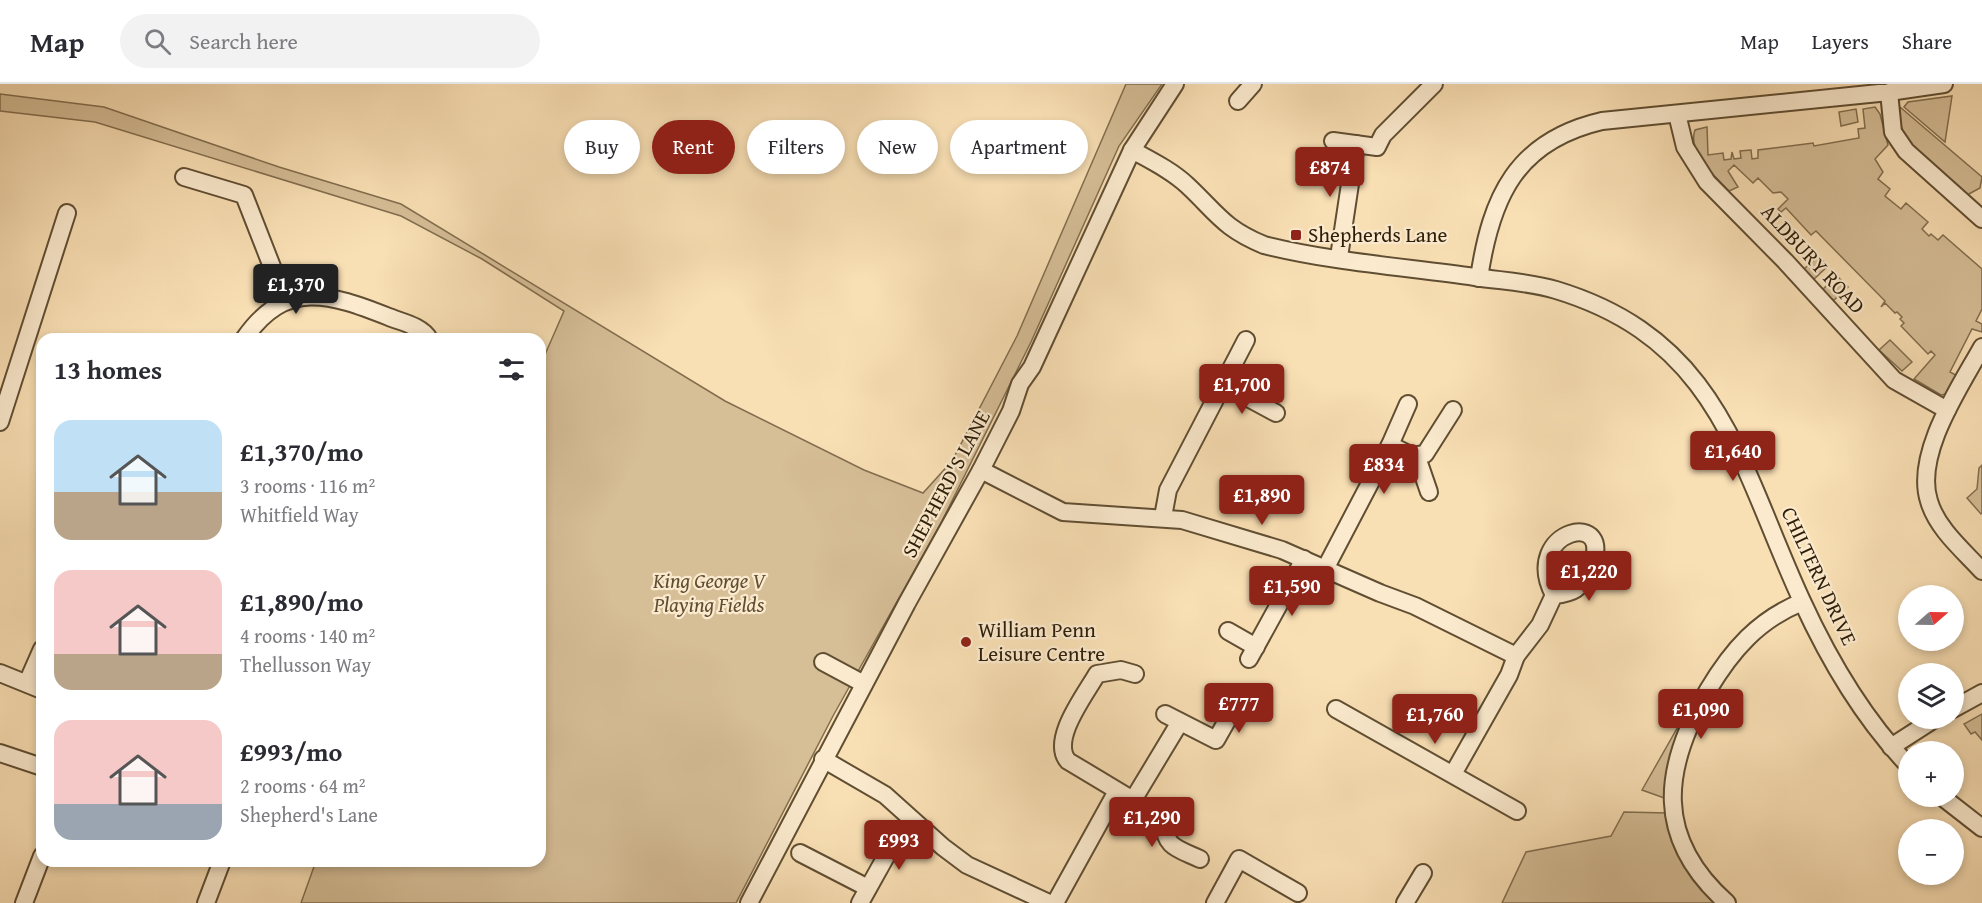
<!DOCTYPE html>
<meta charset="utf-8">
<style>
body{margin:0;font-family:"Gentium Book Plus",serif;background:#f2f2f3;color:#2b2b33;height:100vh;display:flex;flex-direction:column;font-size:22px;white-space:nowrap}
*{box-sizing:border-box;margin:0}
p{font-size:20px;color:#7c7c81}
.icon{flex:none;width:33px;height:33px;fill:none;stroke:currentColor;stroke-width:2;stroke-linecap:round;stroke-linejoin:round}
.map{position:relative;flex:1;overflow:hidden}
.panel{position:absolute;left:36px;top:249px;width:510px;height:534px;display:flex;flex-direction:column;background:#fff;border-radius:18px;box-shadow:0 3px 9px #0003}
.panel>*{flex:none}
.banner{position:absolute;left:564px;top:36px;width:570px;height:54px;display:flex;gap:12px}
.needle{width:39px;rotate:70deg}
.fabs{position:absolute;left:1898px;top:501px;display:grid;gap:12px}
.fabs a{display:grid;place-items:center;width:66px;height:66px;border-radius:50%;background:#fff;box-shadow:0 3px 9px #0003;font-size:30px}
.price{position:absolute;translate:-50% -51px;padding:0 14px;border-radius:6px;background:#8f2418;color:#fff;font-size:20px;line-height:39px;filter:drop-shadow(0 2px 3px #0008)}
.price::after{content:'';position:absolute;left:50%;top:36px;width:18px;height:14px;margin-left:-9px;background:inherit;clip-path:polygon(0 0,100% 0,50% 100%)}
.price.active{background:#222;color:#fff}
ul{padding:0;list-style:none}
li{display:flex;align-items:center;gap:18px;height:150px;padding:0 18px}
li span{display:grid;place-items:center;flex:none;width:168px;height:120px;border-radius:18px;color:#555}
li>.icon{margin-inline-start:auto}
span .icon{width:72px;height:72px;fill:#fffc;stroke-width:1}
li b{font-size:26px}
h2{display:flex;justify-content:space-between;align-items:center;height:72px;padding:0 18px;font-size:26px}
.chip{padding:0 21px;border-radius:27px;background:#fff;box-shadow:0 3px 9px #0003;font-size:21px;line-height:54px}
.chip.active{background:#8f2418;color:#fff}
header{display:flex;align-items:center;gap:36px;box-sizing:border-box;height:84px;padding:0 30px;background:#fff;border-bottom:2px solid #e1e1e2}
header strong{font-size:28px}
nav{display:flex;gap:33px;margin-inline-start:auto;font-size:21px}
.search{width:420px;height:54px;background:#f2f2f3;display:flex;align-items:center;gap:15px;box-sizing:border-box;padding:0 21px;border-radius:33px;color:#7c7c81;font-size:22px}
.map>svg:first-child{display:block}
.green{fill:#d6be97;stroke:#826e4f;stroke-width:1.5}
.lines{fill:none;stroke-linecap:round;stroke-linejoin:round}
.minor-casing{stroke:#604e32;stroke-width:20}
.minor{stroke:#fbeace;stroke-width:16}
.poi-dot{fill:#8f2418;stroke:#fbeace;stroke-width:2}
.labels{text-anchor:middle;stroke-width:4.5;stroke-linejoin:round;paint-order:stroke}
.poi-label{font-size:21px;fill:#2d1d07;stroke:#fbeace;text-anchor:start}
.street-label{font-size:21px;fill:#2d1d07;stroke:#fbeace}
.park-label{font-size:21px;font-style:italic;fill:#604d32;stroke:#fbeace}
</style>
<header>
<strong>Map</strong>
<div class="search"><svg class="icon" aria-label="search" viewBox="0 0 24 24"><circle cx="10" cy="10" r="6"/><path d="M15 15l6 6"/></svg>Search here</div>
<nav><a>Map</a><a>Layers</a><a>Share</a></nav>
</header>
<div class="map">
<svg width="1982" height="819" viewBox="0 0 1982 819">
<rect width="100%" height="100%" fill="#f9dfb4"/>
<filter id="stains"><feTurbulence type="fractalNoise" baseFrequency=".00333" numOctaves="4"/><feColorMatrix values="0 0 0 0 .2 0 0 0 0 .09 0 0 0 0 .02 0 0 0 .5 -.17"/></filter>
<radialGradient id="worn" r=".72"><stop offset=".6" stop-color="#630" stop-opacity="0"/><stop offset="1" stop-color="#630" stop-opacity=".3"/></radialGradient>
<g class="green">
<path d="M1126,0H1162L1119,62L1031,258L942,437L833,632L736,819H301L316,777H540V282L564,227L482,175L401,132L95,38L0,27V10L104,23L279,83L401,120L725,317L864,386L923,409L952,377L1017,252Z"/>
<path d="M1952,12L1945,58L1904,23L1908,18Z"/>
<path d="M1875,23L1880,30L1888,61L1875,75L1883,88L1878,95L1890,105L1885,112L1901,125L1906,119L1928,138L1922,145L1929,152L1931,150L1938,156L1943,151L1982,185V225L1976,237L1982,240V248L1972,245L1950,288L1961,294L1946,310L1941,311L1914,295L1935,271L1931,267L1928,270L1901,242L1904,239L1900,235L1902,233L1897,228L1895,229L1885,219L1881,223L1885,217L1816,147L1811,151L1786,124L1781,128L1778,125L1788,115L1781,108L1773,109L1758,94L1753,99L1734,81L1728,87L1738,103L1729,107C1715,92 1687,69 1695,46L1707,43L1708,71L1723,69L1724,76L1731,75L1732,68L1734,75L1741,74L1740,67L1751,66L1752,75L1758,74V66L1813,59L1814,62L1859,54L1858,45L1865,44L1863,25Z"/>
<path d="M1900,23L1982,93L1980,104L1967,111C1941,89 1894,64 1900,23Z"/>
<path d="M1856,25L1858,38L1841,42L1839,28Z"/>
<path d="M1818,172L1828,182L1813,196L1803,186Z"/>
<path d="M1837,192L1848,203L1833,217L1822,206Z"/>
<path d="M1890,256L1912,278L1902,287L1879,266Z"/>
<path d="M1982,381V429L1981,430L1967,414L1977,405L1979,384Z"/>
<path d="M1982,630V656L1975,648L1971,650L1964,640Z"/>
<path d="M1679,641L1682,642L1667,715L1642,706Z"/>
<path d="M1624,728L1668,729L1717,819H1502L1526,768L1611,752Z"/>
</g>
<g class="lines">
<defs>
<g id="minor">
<path d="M1889,8L1893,48L1906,67L1982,135"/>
<path d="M1238,17L1253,0"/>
<path d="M1677,30L1685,63L1707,98L1785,177L1894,296L1947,326"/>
<path d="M1333,57L1377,63L1383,51L1434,0"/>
<path d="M1132,66C1150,76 1171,86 1187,101C1217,129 1223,144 1264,161C1332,178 1405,183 1475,193C1502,197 1530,198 1556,206C1721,256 1739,381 1802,517C1829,576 1864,635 1908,681"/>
<path d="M184,93L244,111L285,216"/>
<path d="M1339,173L1356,60"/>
<path d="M1479,194C1491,113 1516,57 1602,37L1889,8L1944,0"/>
<path d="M244,255C286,194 330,210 389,233C401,238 422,242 429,255"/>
<path d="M1982,263C1960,303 1914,370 1929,417C1937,445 1964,467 1982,487"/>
<path d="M1224,301L1276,329"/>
<path d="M0,338L67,129"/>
<path d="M1390,361L1412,372L1425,370L1453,326"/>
<path d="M1417,373L1429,408"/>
<path d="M981,386L1063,428L1182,436L1282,466L1380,509L1415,522L1516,572"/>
<path d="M1163,433L1168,406L1246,256"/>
<path d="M1325,485L1390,361L1408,320"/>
<path d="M1228,547L1256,563"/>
<path d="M1249,575L1304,475"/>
<path d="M823,578L864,600"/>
<path d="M0,589L42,606"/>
<path d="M1135,590L1121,586L1097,590C1085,611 1050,656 1068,677L1133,716L1180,638"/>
<path d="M27,599L42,565"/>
<path d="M1336,625L1517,727"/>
<path d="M1953,625L1982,609"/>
<path d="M1165,630L1216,656L1233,626"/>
<path d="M1891,663L1936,634"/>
<path d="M0,669L42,683"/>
<path d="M823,675L885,711L943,763L967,781L1049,819"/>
<path d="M1453,690L1509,591L1516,572L1540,541L1554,511C1573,509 1581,505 1589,487C1621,422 1519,445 1554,511"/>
<path d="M1941,712L1982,744"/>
<path d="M1133,716L1164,738C1164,764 1179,765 1200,775"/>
<path d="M800,769L868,804"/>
<path d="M24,819L42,772"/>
<path d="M206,819L222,777"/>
<path d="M749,819L907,519L981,386L1011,327L1020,300L1032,283L1132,66L1175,0"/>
<path d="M860,819L889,767L916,740"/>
<path d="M1055,819L1117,707"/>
<path d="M1215,819L1239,775L1298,809"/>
<path d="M1405,819L1423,789"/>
<path d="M1727,819C1654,754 1662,685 1708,606C1732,566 1758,536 1802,518"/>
</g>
</defs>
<use href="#minor" class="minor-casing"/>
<use href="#minor" class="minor"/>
</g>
<g class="poi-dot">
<rect x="1290" y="145" width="12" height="12" rx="3"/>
<circle cx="966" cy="558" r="6"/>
</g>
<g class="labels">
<g class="poi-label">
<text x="1308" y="158">Shepherds Lane</text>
<text x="978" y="553">William Penn<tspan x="978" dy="24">Leisure Centre</tspan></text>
</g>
<g class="street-label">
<text transform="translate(1813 175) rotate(47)" y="7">ALDBURY ROAD</text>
<text transform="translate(946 400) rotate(-62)" y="7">SHEPHERD'S LANE</text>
<text transform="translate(1819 492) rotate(65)" y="7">CHILTERN DRIVE</text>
</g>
<g class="park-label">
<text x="709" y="504">King George V<tspan x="709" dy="24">Playing Fields</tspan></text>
</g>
</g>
<rect width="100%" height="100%" filter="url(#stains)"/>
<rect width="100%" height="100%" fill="url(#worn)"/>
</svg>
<div class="fabs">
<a><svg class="needle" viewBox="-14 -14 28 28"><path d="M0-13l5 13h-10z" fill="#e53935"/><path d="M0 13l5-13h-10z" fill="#7c7c81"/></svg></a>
<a><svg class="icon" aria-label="layers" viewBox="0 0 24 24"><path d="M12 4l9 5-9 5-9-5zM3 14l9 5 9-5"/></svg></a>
<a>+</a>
<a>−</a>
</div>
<b class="price" style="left:1330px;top:114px">£874</b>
<b class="price active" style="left:296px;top:231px">£1,370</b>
<b class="price" style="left:1242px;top:331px">£1,700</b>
<b class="price" style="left:1733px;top:398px">£1,640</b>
<b class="price" style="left:1384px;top:411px">£834</b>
<b class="price" style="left:1262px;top:442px">£1,890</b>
<b class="price" style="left:1589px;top:518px">£1,220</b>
<b class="price" style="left:1292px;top:533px">£1,590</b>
<b class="price" style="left:1239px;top:650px">£777</b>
<b class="price" style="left:1701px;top:656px">£1,090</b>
<b class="price" style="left:1435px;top:661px">£1,760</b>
<b class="price" style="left:1152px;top:764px">£1,290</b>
<b class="price" style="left:899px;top:787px">£993</b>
<div class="banner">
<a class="chip">Buy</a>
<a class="chip active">Rent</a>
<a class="chip">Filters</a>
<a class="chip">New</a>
<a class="chip">Apartment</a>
</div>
<section class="panel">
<h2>13 homes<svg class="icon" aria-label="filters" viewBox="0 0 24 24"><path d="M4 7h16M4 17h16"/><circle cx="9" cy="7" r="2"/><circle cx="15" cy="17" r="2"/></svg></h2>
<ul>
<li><span style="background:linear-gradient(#bfe0f5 60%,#b9a48a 0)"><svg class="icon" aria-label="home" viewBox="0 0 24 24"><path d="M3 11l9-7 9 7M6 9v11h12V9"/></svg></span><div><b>£1,370/mo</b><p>3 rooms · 116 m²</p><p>Whitfield Way</p></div></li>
<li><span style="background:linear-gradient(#f6c9c9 70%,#b9a48a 0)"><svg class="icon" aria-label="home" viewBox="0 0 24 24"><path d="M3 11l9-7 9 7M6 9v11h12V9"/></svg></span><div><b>£1,890/mo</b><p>4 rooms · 140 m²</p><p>Thellusson Way</p></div></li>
<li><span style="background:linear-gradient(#f6c9c9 70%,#9aa5b1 0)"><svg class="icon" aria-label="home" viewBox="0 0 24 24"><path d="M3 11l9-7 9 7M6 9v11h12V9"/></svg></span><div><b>£993/mo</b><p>2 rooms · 64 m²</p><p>Shepherd's Lane</p></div></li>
</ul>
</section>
</div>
